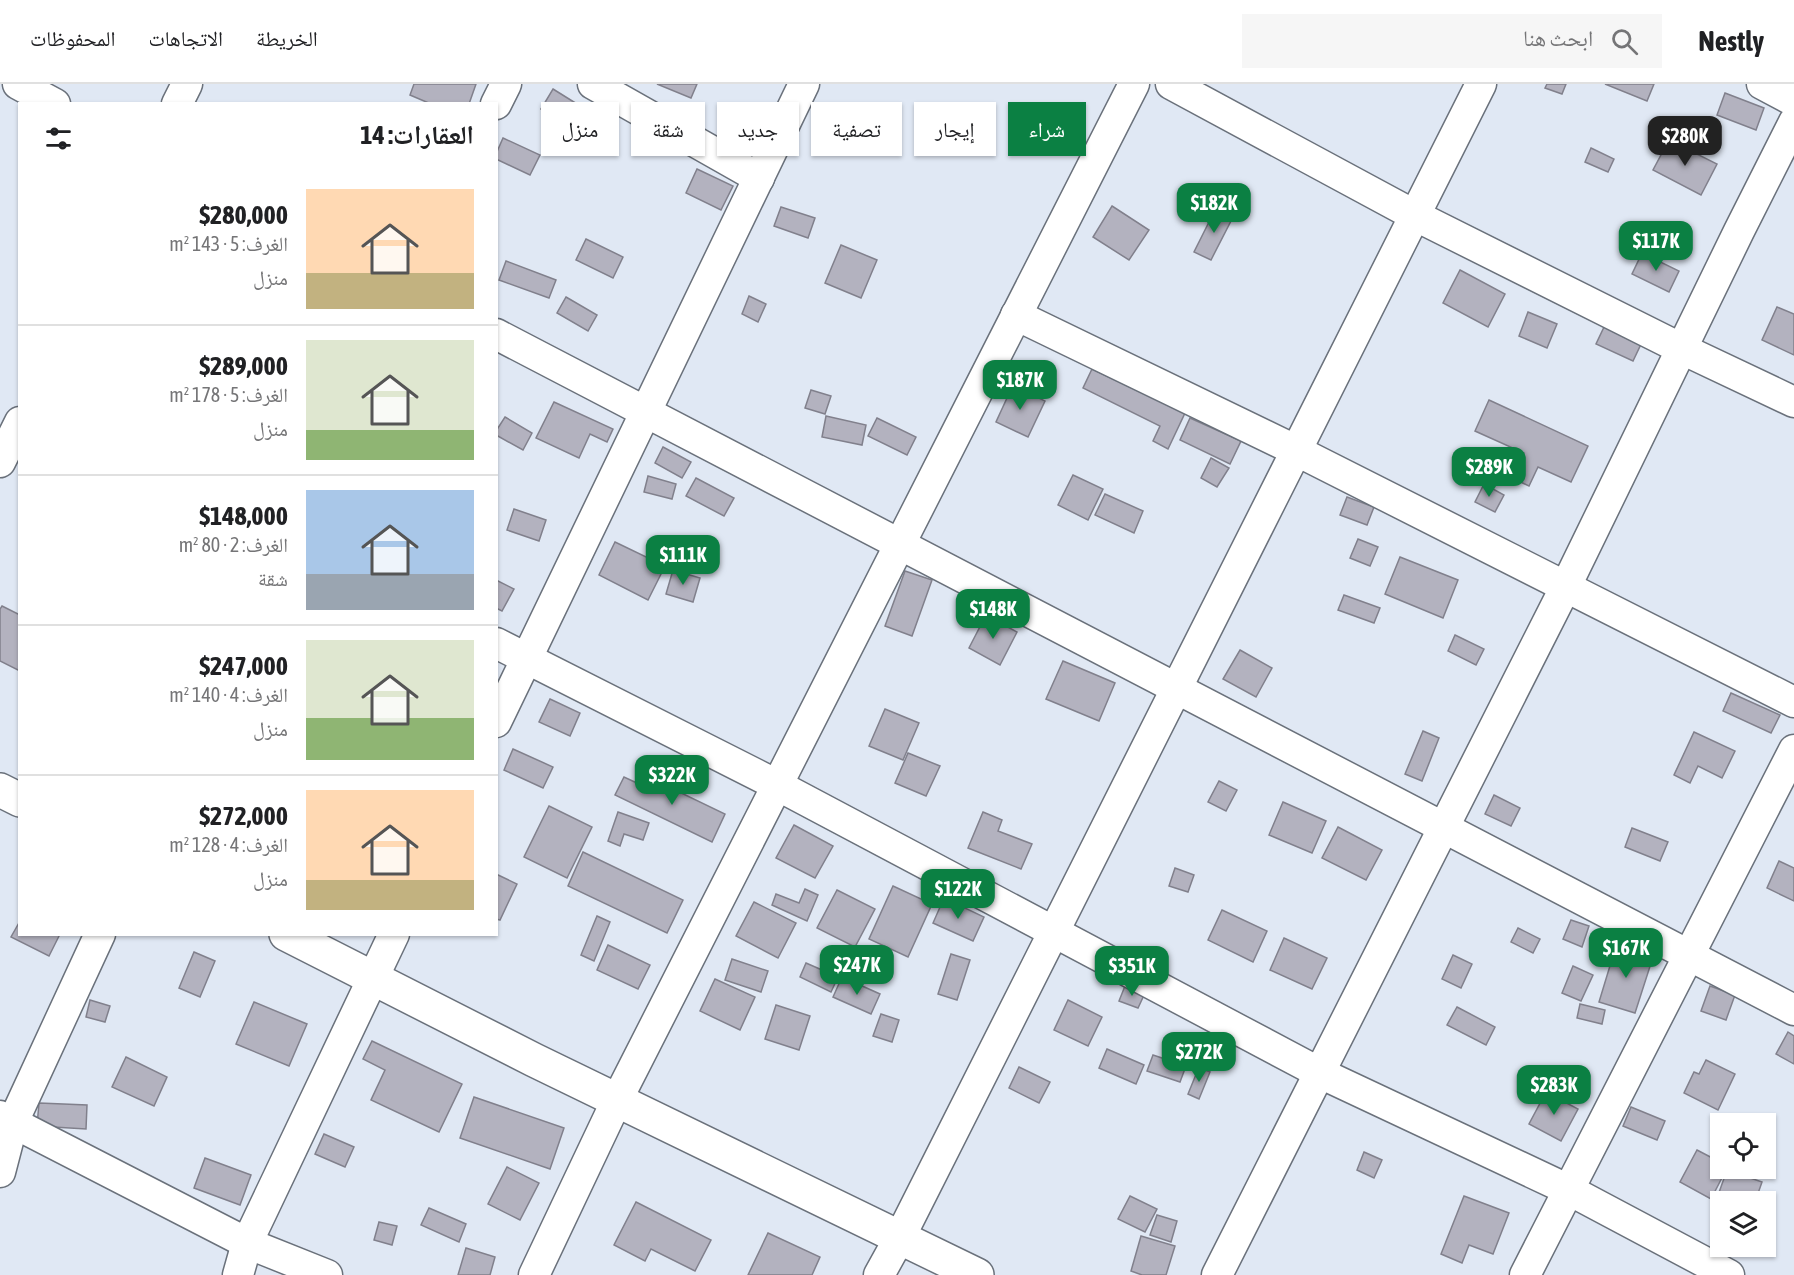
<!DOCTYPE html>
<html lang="ar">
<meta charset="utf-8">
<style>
body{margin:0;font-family:"Asap Condensed","Noto Naskh Arabic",sans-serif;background:#f6f6f6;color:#202124;direction:rtl;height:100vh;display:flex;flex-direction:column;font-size:22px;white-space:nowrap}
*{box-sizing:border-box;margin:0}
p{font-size:20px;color:#757577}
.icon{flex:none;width:33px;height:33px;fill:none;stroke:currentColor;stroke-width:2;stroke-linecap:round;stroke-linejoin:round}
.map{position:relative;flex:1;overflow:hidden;direction:ltr}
.details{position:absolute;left:18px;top:18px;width:480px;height:834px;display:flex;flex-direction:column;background:#fff;border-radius:0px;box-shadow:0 2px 4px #0004;direction:rtl}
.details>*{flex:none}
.banner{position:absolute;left:516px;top:18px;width:570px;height:54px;direction:rtl;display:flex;gap:12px}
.fabs{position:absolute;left:1710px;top:1029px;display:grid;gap:12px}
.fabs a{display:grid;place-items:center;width:66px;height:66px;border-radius:0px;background:#fff;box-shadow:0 2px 4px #0004;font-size:30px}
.price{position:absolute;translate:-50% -51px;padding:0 14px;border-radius:12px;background:#0b8043;color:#fff;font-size:20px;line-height:39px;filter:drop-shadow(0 2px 3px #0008)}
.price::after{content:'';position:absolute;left:50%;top:36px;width:18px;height:14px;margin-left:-9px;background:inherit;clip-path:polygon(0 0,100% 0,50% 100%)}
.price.selected{background:#222;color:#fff}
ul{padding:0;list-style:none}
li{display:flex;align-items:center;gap:18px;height:150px;padding:0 24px}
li+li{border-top:2px solid #e0e0e0}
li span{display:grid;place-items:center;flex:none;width:168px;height:120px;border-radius:0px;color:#555}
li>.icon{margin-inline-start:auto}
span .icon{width:72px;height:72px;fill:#fffc;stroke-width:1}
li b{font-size:26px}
h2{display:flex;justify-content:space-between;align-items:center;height:72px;padding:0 24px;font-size:26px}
.pill{padding:0 21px;border-radius:0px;background:#fff;box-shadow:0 2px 4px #0004;font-size:21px;line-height:54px}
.pill.selected{background:#0b8043;color:#fff}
header{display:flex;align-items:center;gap:36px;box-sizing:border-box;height:84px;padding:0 30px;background:#fff;border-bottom:2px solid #e0e0e0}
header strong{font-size:28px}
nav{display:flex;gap:33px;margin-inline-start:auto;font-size:21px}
.search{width:420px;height:54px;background:#f6f6f6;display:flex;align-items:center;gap:15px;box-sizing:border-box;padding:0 21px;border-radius:0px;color:#757577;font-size:22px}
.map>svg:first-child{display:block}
.building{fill:#b3b2bf;stroke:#81808c;stroke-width:1.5}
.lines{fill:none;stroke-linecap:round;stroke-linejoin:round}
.minor-casing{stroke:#6a717b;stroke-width:33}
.secondary-casing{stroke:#6a717b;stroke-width:36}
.minor{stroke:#fff;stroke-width:30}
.secondary{stroke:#fff;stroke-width:33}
</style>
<header>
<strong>Nestly</strong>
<div class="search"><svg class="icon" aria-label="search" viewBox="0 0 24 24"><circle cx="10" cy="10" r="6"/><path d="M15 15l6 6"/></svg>ابحث هنا</div>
<nav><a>الخريطة</a><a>الاتجاهات</a><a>المحفوظات</a></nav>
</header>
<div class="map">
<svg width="1794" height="1191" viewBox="0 0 1794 1191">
<rect width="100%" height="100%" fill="#e0e8f4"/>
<g class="building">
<path d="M414,0H476L469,20H431L410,11Z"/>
<path d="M657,0H697L691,14Z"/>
<path d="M1547,0H1566L1562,10L1545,4Z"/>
<path d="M1605,0H1654L1647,17Z"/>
<path d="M553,5L606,38L594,57L541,25Z"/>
<path d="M1725,9L1764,24L1756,46L1717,31Z"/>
<path d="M739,22L763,29L757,49L733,42Z"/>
<path d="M503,54L540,71L530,91L496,75V70Z"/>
<path d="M1669,56L1717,80L1701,111L1653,86Z"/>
<path d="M1591,64L1614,75L1608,88L1585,78Z"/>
<path d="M697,85L733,102L721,126L686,109Z"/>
<path d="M1112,122L1149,146L1129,176L1093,153Z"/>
<path d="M781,123L815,134L808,154L774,142Z"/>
<path d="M1216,124L1233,133L1211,176L1194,168Z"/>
<path d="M586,155L623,173L613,194L576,176Z"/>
<path d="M841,161L877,176L861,214L825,199Z"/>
<path d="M1642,169L1679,187L1669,208L1632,190Z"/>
<path d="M506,177L556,196L549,214L499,196Z"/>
<path d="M1460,186L1505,210L1488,243L1443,219Z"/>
<path d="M749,212L766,220L758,238L742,230Z"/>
<path d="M566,213L597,231L588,247L557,229Z"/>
<path d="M1777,223L1794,230V271L1762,256Z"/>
<path d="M1528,228L1557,240L1547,264L1519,252Z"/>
<path d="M1605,241L1642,258L1633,277L1596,260Z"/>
<path d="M1092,285L1185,329L1168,365L1153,357L1160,342L1083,304Z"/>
<path d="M1013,301L1045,317L1028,353L996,338Z"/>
<path d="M811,306L831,312L825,330L805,324Z"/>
<path d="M1489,316L1588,362L1571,398L1538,383L1529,402L1512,394L1524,369L1475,347Z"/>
<path d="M554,318L613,345L607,358L590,350L579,374L536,354Z"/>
<path d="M826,332L866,341L862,361L822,353Z"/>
<path d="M505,333L532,349L523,366L496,351V347Z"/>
<path d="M877,334L916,353L907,371L868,352Z"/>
<path d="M1190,334L1241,357L1230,380L1180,356Z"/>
<path d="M663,363L691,378L682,394L655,379Z"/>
<path d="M1211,374L1229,384L1217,403L1201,394Z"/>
<path d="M1073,391L1103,405L1088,436L1058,421Z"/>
<path d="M648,392L676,400L672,415L644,408Z"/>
<path d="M696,394L734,414L724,432L686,412Z"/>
<path d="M1484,400L1504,411L1495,428L1475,418Z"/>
<path d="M1105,410L1143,427L1134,449L1095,431Z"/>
<path d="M1347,413L1374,423L1367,441L1340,431Z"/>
<path d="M514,425L546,436L539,457L507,446Z"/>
<path d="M1358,455L1378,463L1370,482L1350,474Z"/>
<path d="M615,458L665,482L648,516L599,491Z"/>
<path d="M1400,473L1458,496L1443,534L1385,510Z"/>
<path d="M673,486L700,494L693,518L666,510Z"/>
<path d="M905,487L932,496L912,552L885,542Z"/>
<path d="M496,496L514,505L502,527L496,524Z"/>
<path d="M1344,511L1380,524L1374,539L1338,526Z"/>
<path d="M2,522L20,531V587L0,577V525Z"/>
<path d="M986,531L1017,548L1000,581L969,564Z"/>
<path d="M1455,551L1484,565L1476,581L1448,567Z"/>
<path d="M1240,566L1272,584L1256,613L1223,595Z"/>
<path d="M1063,577L1115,599L1099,637L1046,615Z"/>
<path d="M1731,609L1780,631L1771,649L1723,627Z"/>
<path d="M550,615L580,629L570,652L539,638Z"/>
<path d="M885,625L919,639L903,676L869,662Z"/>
<path d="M1423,647L1439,654L1422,697L1405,690Z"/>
<path d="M1694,648L1735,667L1722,694L1698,682L1690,699L1674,691Z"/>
<path d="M513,665L553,683L543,704L504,686Z"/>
<path d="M908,669L940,682L926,712L895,699Z"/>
<path d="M644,691L725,730L712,758L615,711L624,693L639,700Z"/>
<path d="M1219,697L1237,706L1226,727L1208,718Z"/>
<path d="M1494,711L1520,724L1511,742L1485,730Z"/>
<path d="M1283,718L1326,737L1312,769L1269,751Z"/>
<path d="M549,722L592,743L567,794L524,773Z"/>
<path d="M618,728L649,739L643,756L624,750L620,762L608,757Z"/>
<path d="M983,728L1002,736L998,747L1032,760L1021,785L968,764Z"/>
<path d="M794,741L833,762L815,794L776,774Z"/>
<path d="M1338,743L1382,766L1366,796L1322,774Z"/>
<path d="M1632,744L1668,758L1660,777L1625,763Z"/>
<path d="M583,768L683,816L667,849L568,802Z"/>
<path d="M1779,777L1794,784V817L1767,804Z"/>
<path d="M1175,784L1194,791L1188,808L1169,802Z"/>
<path d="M496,790L517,800L500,836L496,835Z"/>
<path d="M893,802L932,820L908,873L869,855Z"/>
<path d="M805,805L818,811L807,837L772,821L776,810L799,819Z"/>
<path d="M837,806L875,825L855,863L817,844Z"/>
<path d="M944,814L984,833L973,857L933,839Z"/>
<path d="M754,818L796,839L778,874L736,852Z"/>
<path d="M1222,826L1267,847L1253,878L1208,856Z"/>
<path d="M597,832L610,838L594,877L581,871Z"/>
<path d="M1571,836L1589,842L1582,863L1563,855Z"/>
<path d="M20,837V850H60L49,872L11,853Z"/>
<path d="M1518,844L1540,855L1533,869L1511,858Z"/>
<path d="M1284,854L1327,874L1312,905L1270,886Z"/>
<path d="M608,861L650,881L638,905L597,886Z"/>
<path d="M1616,862L1653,873L1635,929L1599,918Z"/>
<path d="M194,868L215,877L200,913L179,904Z"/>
<path d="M951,870L970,876L957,916L938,910Z"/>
<path d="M1453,871L1472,880L1461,904L1442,895Z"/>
<path d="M732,875L768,887L761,908L725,896Z"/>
<path d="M806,879L838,893L831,908L800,893Z"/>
<path d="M1573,882L1593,891L1581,917L1562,909Z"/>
<path d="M842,893L880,910L871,930L833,913Z"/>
<path d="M715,895L755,913L740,946L700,927Z"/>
<path d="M1125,902L1145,909L1138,924L1119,917Z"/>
<path d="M1710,902L1735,911L1726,936L1701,927Z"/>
<path d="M90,916L110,922L105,938L86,933Z"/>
<path d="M1068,916L1102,933L1088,962L1054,946Z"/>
<path d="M254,918L307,940L289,982L236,960Z"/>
<path d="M1580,920L1605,926L1602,940L1577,934Z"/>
<path d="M776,921L810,932L799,966L765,955Z"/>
<path d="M1457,923L1495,943L1486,961L1447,941Z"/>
<path d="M881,930L899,936L892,958L873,952Z"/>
<path d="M1788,948L1794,952V980L1776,970Z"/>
<path d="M372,957L462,1000L439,1048L371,1016L385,986L363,975Z"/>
<path d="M1107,965L1144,981L1136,1000L1099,984Z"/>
<path d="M1153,971L1186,982L1180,998L1147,987Z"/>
<path d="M126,973L167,993L154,1022L112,1003Z"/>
<path d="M1706,976L1735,990L1718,1026L1684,1009L1694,988L1699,990Z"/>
<path d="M1019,983L1050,998L1039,1019L1009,1004Z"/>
<path d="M1199,983L1210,988L1199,1015L1188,1010Z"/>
<path d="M1546,1008L1578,1025L1561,1057L1529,1040Z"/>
<path d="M474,1013L564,1044L550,1085L460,1054Z"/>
<path d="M39,1019L87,1021L86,1045L37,1042Z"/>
<path d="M1631,1023L1665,1037L1657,1056L1623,1042Z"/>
<path d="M324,1050L354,1063L345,1083L315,1070Z"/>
<path d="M1697,1066L1720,1078V1084H1727L1711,1115L1680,1098Z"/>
<path d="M1364,1068L1382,1076L1374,1094L1357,1086Z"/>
<path d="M205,1074L251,1091L240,1121L194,1104Z"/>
<path d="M507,1083L539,1099L520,1136L488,1120Z"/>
<path d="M1727,1086L1762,1098L1755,1118L1720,1119L1716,1117Z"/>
<path d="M1130,1112L1157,1125L1145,1148L1118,1135Z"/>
<path d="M1464,1112L1509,1129L1493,1170L1469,1161L1462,1179L1441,1170Z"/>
<path d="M636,1118L711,1156L695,1187L651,1165L645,1177L614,1161Z"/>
<path d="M429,1124L466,1140L459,1158L421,1141Z"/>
<path d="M1157,1131L1177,1137L1171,1158L1150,1151Z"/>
<path d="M379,1138L397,1142L392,1161L374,1156Z"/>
<path d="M768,1149L820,1173L812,1191H748Z"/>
<path d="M1141,1152L1175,1162L1166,1191H1142L1131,1187Z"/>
<path d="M466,1164L495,1173L490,1191H458Z"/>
</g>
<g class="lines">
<defs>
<g id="minor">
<path d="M18,0L55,20"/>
<path d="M593,0L759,94"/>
<path d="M1171,0L1414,131L1682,265L1794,318"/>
<path d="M1762,0L1794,17"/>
<path d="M177,20L187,0"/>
<path d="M496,20L506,0"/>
<path d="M1016,231L1295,366L1794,618"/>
<path d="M496,250L1794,926"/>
<path d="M0,378L20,338"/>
<path d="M496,559L777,701L1320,989L1569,1106L1729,1191"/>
<path d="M496,638L804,0"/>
<path d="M0,1032L247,1159L327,1191"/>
<path d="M0,1088L13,1038L100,850"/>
<path d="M238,1191L247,1159L394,850"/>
<path d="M534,1191L617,1016L1134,0"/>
<path d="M879,1191L900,1153L1481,0"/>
<path d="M1217,1191L1566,502L1739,147L1794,38"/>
<path d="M1525,1191L1794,666"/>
</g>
<g id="secondary">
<path d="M0,706L20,716"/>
<path d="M286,850L534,976L977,1191"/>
</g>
</defs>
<use href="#minor" class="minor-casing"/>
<use href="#secondary" class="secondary-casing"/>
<use href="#minor" class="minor"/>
<use href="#secondary" class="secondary"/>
</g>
</svg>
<div class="fabs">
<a><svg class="icon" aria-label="locate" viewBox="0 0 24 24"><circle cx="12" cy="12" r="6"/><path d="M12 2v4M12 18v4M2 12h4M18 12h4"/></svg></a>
<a><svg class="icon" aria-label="layers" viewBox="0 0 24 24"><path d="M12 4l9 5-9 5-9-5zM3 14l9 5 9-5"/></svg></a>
</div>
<b class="price selected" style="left:1685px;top:83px">$280K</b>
<b class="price" style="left:1214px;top:150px">$182K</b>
<b class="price" style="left:1656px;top:188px">$117K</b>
<b class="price" style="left:1020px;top:327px">$187K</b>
<b class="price" style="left:1489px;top:414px">$289K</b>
<b class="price" style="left:683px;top:502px">$111K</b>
<b class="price" style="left:993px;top:556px">$148K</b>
<b class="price" style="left:672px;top:722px">$322K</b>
<b class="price" style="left:958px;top:836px">$122K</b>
<b class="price" style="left:1626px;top:895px">$167K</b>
<b class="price" style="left:857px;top:912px">$247K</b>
<b class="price" style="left:1132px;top:913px">$351K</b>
<b class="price" style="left:1199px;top:999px">$272K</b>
<b class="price" style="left:1554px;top:1032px">$283K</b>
<div class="banner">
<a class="pill selected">شراء</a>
<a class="pill">إيجار</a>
<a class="pill">تصفية</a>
<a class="pill">جديد</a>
<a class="pill">شقة</a>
<a class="pill">منزل</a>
</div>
<section class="details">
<h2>العقارات: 14<svg class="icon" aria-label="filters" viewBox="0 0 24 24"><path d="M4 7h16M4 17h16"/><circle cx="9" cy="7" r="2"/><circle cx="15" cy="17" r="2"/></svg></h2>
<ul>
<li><span style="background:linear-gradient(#ffd9b3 70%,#c2b280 0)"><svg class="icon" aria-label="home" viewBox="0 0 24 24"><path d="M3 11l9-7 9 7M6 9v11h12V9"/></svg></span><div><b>$280,000</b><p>الغرف: 5 · 143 m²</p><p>منزل</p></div></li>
<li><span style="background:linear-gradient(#dfe7d0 75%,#8fb573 0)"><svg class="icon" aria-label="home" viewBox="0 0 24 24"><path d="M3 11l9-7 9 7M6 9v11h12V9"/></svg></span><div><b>$289,000</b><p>الغرف: 5 · 178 m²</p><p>منزل</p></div></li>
<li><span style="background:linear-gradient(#a9c7e8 70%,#9aa5b1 0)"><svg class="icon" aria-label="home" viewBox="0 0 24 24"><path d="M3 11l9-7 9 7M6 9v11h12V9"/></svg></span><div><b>$148,000</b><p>الغرف: 2 · 80 m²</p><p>شقة</p></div></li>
<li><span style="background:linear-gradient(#dfe7d0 65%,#8fb573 0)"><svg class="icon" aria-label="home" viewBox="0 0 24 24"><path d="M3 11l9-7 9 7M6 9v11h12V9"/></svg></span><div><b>$247,000</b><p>الغرف: 4 · 140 m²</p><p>منزل</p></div></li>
<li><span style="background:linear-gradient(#ffd9b3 75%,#c2b280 0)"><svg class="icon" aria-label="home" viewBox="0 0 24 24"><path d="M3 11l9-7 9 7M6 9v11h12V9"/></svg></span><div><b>$272,000</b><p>الغرف: 4 · 128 m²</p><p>منزل</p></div></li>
</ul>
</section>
</div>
